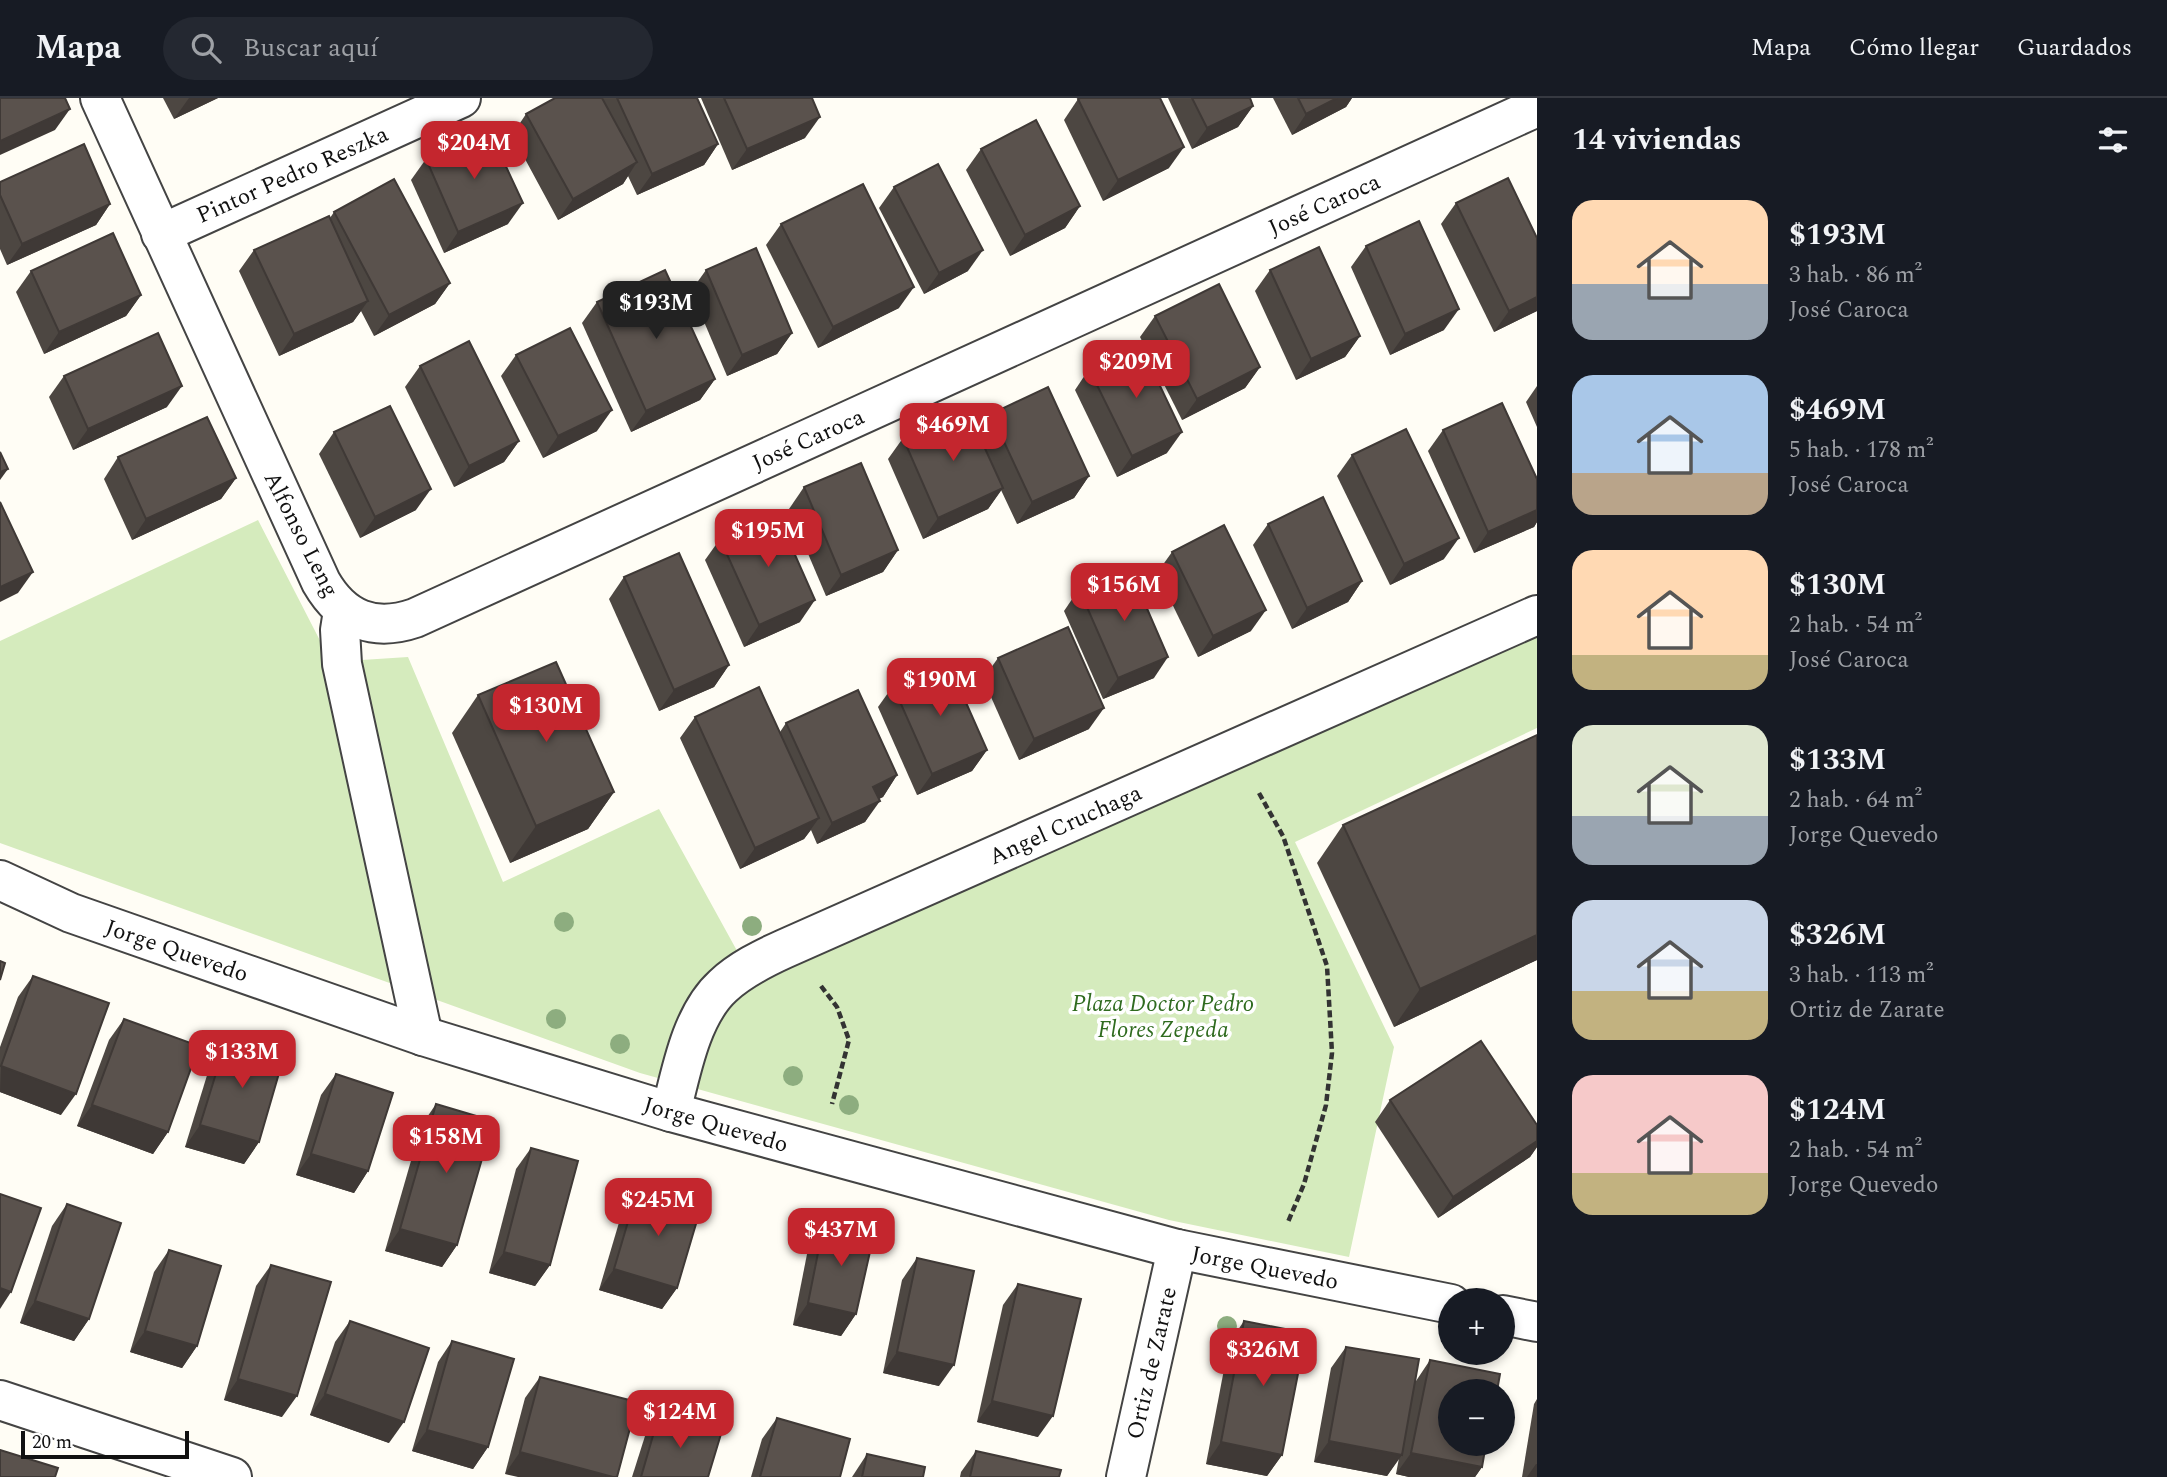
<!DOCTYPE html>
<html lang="es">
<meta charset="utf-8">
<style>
body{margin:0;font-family:Spectral,serif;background:#242831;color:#f1f3f6;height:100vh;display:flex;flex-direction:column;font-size:26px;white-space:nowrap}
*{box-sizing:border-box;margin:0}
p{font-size:23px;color:#9ea1a6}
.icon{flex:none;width:38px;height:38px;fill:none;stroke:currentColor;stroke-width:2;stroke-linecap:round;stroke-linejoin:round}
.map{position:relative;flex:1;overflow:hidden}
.drawer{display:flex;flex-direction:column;background:#171b24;width:630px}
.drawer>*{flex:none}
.buttons{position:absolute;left:1438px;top:1190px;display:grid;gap:14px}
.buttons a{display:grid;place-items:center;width:77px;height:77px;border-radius:50%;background:#171b24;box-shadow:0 4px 10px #0003;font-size:35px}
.scale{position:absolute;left:21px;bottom:18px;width:168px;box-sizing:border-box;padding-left:7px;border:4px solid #111;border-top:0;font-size:19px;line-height:24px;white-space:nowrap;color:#111;-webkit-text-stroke:5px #fff;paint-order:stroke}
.price{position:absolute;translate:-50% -60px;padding:0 16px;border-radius:14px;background:#c4262e;color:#fff;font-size:23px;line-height:46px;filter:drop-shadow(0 2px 4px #0008)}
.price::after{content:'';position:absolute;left:50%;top:42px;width:21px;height:16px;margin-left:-10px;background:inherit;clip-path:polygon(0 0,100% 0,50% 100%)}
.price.selected{background:#222;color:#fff}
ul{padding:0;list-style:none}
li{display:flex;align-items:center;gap:21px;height:175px;padding:0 35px}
li span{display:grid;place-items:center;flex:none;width:196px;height:140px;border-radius:21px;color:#555}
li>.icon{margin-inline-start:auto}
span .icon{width:84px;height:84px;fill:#fffc;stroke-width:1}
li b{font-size:30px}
h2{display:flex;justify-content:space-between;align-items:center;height:84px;padding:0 35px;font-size:30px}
header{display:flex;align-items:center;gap:42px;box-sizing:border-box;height:98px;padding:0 35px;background:#171b24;border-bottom:2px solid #363941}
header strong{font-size:33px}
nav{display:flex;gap:38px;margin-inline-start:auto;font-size:24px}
.search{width:490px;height:63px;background:#242831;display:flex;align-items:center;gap:18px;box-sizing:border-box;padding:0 24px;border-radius:38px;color:#9ea1a6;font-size:26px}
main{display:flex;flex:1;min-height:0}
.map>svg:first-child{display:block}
.green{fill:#d5ebbd}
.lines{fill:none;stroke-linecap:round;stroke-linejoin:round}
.minor-casing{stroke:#444;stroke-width:42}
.path{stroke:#333;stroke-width:4.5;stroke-dasharray:7 3.5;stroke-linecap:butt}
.minor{stroke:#fff;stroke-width:38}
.tree{fill:#8dad7f}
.wall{fill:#4d4742}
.shaded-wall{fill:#3f3936}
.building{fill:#5a524d;stroke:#3f3936;stroke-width:2}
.labels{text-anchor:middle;stroke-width:7;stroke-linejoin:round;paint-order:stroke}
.street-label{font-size:23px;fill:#111;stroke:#fff}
.park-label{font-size:23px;font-style:italic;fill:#2f6b1f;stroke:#fff}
</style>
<header>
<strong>Mapa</strong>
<div class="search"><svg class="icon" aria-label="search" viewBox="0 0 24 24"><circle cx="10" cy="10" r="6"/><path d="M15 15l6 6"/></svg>Buscar aquí</div>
<nav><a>Mapa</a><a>Cómo llegar</a><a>Guardados</a></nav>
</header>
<main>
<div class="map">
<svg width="1537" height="1379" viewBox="0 0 1537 1379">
<rect width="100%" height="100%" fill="#fffdf5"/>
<path class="green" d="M258,422L331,564L408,559L503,784L659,711L752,880L1031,763L1537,536V630L1295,744L1394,949L1349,1159L1169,1122L640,975L0,745V543Z"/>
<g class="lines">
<defs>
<g id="minor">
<path d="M100,0L321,484C343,522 374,534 415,520L1537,9"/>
<path d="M161,136L461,0"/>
<path d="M343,513L340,532L342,566L423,938"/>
<path d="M0,782L71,815L423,938L671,1014L1177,1151L1451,1206"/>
<path d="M671,1014C681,974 691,917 723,888C740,872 762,861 784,851L1537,517"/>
<path d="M1503,1217L1537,1224"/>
<path d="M0,1302L232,1379"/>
<path d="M1126,1379L1177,1151"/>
</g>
</defs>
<use href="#minor" class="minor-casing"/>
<g class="path">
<path d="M1259,695L1283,738L1327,868L1332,955L1326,1007L1304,1086L1288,1124"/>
<path d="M821,888L837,909L849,942L832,1006"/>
</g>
<use href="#minor" class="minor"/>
</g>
<g class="tree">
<circle cx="564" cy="824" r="10"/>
<circle cx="752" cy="828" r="10"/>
<circle cx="556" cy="921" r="10"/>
<circle cx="620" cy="946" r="10"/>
<circle cx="793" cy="978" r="10"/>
<circle cx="849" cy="1007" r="10"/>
<circle cx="1227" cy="1228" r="10"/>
</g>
<g class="wall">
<path d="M163,0H218L174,21Z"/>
<path d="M603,0H697L718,46L704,67L637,97L628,78L623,86L558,122L512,37L526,16Z"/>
<path d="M701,0H812L805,40L732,72Z"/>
<path d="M1168,0H1250L1253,8L1238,29L1192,51Z"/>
<path d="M1273,0H1352L1346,9L1292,37Z"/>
<path d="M1078,1L1169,70L1103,103L1064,22Z"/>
<path d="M981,51L1080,108L1065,130L1010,158L966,72Z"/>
<path d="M426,61L508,126L444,155L411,82Z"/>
<path d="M0,84L110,106L96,127L7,167L0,151Z"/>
<path d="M894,89L968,173L924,196L879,110Z"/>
<path d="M1456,105L1537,140V213L1494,234L1441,126Z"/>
<path d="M334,114L450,185L435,206L374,238L361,213L353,224L279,258L239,173L254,152L330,120Z"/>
<path d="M781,126L899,210L818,250L766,147Z"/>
<path d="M1366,148L1444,232L1390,257L1351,169Z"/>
<path d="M706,172L792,235L777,256L727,278L691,193Z"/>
<path d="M1270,172L1360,238L1345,259L1296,282L1255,193Z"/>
<path d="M31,173L141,197L126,218L44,256L16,194Z"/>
<path d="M597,204L715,281L700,302L631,334L582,225Z"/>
<path d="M1155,218L1260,269L1245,290L1182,322L1140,239Z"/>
<path d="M516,257L597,333L543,360L501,278Z"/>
<path d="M420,268L519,343L504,364L454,389L405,289Z"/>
<path d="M1089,271L1167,355L1117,379L1075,292Z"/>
<path d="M64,278L167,309L73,352L49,299Z"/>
<path d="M1537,288V329L1526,304Z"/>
<path d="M991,316L1089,378L1074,400L1017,426L1001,392L988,411L923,441L888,361L903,340L978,335Z"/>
<path d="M1443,332L1537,381V424L1534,429L1474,455L1428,353Z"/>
<path d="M334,334L416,412L360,440L319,356Z"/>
<path d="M1352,357L1444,461L1390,487L1337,378Z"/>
<path d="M118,359L236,380L221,401L132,442L104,381Z"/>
<path d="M804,389L898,452L883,474L826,498L789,411Z"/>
<path d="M1268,426L1362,483L1348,504L1292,531L1253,447Z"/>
<path d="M720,441L800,524L744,549L705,462Z"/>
<path d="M1172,454L1251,533L1198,559L1157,475Z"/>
<path d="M624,479L729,567L714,589L659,613L609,501Z"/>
<path d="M1079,491L1154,580L1103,601L1064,513Z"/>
<path d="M998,560L1089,631L1019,662L983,581Z"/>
<path d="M893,588L987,652L972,673L917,697L878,609Z"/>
<path d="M478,597L614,694L588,731L510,765L452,635Z"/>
<path d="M695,619L780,634L786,625L897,677L883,699L879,701L865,724L817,746L811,732L804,741L740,771L680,640Z"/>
<path d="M1537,637V862L1394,929L1317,765L1343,727Z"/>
<path d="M33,878L61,1017L0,994V949L18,899Z"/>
<path d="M124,921L168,1034L153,1056L77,1028L109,942Z"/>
<path d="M227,940L259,1044L244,1066L185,1049L212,961Z"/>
<path d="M336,976L368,1073L354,1095L296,1077L321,997Z"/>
<path d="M1390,1002L1537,1027V1049L1530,1059L1438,1120L1375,1024Z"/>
<path d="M436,1006L457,1147L442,1169L385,1153L421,1028Z"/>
<path d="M531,1050L550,1167L535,1188L489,1175L516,1071Z"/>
<path d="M638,1090L677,1190L662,1211L599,1192L623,1111Z"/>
<path d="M67,1106L89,1221L74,1243L20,1225L52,1128Z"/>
<path d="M824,1125L856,1216L841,1238L793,1227L809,1146Z"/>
<path d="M169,1152L197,1248L182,1270L130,1254L154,1174Z"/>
<path d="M917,1160L939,1288L883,1275L902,1182Z"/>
<path d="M271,1167L282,1319L224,1302L256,1188Z"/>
<path d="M1018,1186L1038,1339L977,1324L1003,1207Z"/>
<path d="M350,1223L389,1345L310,1317L335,1244Z"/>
<path d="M1244,1223L1282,1357L1267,1378L1206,1366L1229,1245Z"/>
<path d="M452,1243L488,1349L473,1371L412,1353L438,1264Z"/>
<path d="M1346,1249L1416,1283L1430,1262L1482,1369L1475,1379H1409L1396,1376L1399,1360L1387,1378L1314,1364L1331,1270Z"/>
<path d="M540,1279L637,1304L505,1376L525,1300Z"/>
<path d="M1537,1301V1379H1522L1534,1306Z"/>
<path d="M659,1317L708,1379H632L645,1338Z"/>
<path d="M777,1320L840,1379H751L762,1341Z"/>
<path d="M976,1353L1059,1379H960L961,1374Z"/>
<path d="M867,1356L923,1379H852Z"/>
</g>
<g class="shaded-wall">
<path d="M189,0H218L174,21Z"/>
<path d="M1337,0H1352L1346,9L1292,37L1306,16Z"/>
<path d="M1253,8L1238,29L1192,51L1207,30Z"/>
<path d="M70,11L55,32L0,57V43Z"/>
<path d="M820,19L805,40L732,72L747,51Z"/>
<path d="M718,46L704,67L637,97L652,76Z"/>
<path d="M1184,49L1169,70L1103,103L1118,82Z"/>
<path d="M637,64L623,86L558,122L573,101Z"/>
<path d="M523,105L508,126L444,155L458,134Z"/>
<path d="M110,106L96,127L7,167L22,146Z"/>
<path d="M1080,108L1065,130L1010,158L1025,137Z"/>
<path d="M983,152L968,173L924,196L939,175Z"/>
<path d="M450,185L435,206L374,238L389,217Z"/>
<path d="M914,189L899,210L818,250L833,229Z"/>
<path d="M141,197L126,218L44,256L59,234Z"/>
<path d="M1537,199V213L1494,234L1509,213Z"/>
<path d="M368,203L353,224L279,258L294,236Z"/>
<path d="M1459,211L1444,232L1390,257L1405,236Z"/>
<path d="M792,235L777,256L727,278L742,257Z"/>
<path d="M1360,238L1345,259L1296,282L1311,261Z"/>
<path d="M1260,269L1245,290L1182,322L1197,301Z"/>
<path d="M715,281L700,302L631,334L646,313Z"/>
<path d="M182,288L167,309L73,352L88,331Z"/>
<path d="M612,312L597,333L543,360L558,338Z"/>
<path d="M1182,334L1167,355L1117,379L1132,358Z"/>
<path d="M519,343L504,364L454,389L469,368Z"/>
<path d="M8,371L0,382V374Z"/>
<path d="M1089,378L1074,400L1017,426L1032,404Z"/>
<path d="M236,380L221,401L132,442L146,421Z"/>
<path d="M1003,390L988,411L923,441L938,420Z"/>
<path d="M431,391L416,412L360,440L375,419Z"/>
<path d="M1537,412V424L1534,429L1474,455L1488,434Z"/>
<path d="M1459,440L1444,461L1390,487L1404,466Z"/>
<path d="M898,452L883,474L826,498L841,477Z"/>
<path d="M33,474L18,495L0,504V489Z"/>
<path d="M1362,483L1348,504L1292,531L1307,510Z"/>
<path d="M815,502L800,524L744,549L759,527Z"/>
<path d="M1266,512L1251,533L1198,559L1213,538Z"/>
<path d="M1168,559L1154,580L1103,601L1118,580Z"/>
<path d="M729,567L714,589L659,613L674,592Z"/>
<path d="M1104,610L1089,631L1019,662L1034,641Z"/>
<path d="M987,652L972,673L917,697L932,676Z"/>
<path d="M897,677L883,699L858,710L873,689Z"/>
<path d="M614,694L588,731L510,765L536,728Z"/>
<path d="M880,703L865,724L817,746L832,725Z"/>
<path d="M819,720L804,741L740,771L755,750Z"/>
<path d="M1537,837V862L1394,929L1420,891Z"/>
<path d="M1,968L76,996L61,1017L0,994Z"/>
<path d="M92,1007L168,1034L153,1056L77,1028Z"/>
<path d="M200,1027L259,1044L244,1066L185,1049Z"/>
<path d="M1537,1043V1049L1530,1059L1438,1120L1453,1099Z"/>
<path d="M311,1056L368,1073L354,1095L296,1077Z"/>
<path d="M400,1131L457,1147L442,1169L385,1153Z"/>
<path d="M504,1154L550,1167L535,1188L489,1175Z"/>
<path d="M614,1171L677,1190L662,1211L599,1192Z"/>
<path d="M0,1190L11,1194L0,1211Z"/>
<path d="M35,1203L89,1221L74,1243L20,1225Z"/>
<path d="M808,1205L856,1216L841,1238L793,1227Z"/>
<path d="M145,1233L197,1248L182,1270L130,1254Z"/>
<path d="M897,1254L954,1267L939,1288L883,1275Z"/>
<path d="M238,1281L297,1298L282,1319L224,1302Z"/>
<path d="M325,1296L404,1324L389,1345L310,1317Z"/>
<path d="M992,1303L1053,1318L1038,1339L977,1324Z"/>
<path d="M427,1332L488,1349L473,1371L412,1353Z"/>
<path d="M1329,1343L1402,1357L1387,1378L1314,1364Z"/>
<path d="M1221,1344L1282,1357L1267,1378L1206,1366Z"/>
<path d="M520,1354L613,1379H518L505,1376Z"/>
<path d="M1411,1355L1482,1369L1475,1379H1409L1396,1376Z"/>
<path d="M1536,1366H1537V1379H1527Z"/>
</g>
<g class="building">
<path d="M0,0H65L70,11L0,43Z"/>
<path d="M555,0H602L637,64L573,101L526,16Z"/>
<path d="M617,0H697L718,46L652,76Z"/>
<path d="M724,0H812L820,19L747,51Z"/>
<path d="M1080,0H1160L1184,49L1118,82L1078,1Z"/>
<path d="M1192,0H1250L1253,8L1207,30Z"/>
<path d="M1298,0H1337L1306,16Z"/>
<path d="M1036,22L1080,108L1025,137L981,51Z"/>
<path d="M489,32L523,105L458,134L426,61Z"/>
<path d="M84,46L110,106L22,146L0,97V84Z"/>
<path d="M938,66L983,152L939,175L894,89Z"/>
<path d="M1508,80L1537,140V199L1509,213L1456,105Z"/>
<path d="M394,81L450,185L389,217L334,114Z"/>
<path d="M863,86L914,189L833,229L781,126Z"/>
<path d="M329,118L368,203L294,236L254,152Z"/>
<path d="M1419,123L1459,211L1405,236L1366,148Z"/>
<path d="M113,135L141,197L59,234L31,173Z"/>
<path d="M1319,149L1360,238L1311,261L1270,172Z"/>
<path d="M756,150L792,235L742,257L706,172Z"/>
<path d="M665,172L715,281L646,313L597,204Z"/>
<path d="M1219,186L1260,269L1197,301L1155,218Z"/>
<path d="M570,230L612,312L558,338L516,257Z"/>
<path d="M158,235L182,288L88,331L64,278Z"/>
<path d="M469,243L519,343L469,368L420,268Z"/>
<path d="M1140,246L1182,334L1132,358L1089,271Z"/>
<path d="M1048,289L1089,378L1032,404L991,316Z"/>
<path d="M1502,305L1537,381V412L1488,434L1443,332Z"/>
<path d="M390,308L431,391L375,419L334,334Z"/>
<path d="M967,311L1003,390L938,420L903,340Z"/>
<path d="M207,319L236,380L146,421L118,359Z"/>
<path d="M1406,331L1459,440L1404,466L1352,357Z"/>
<path d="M0,354L8,371L0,374Z"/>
<path d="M861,365L898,452L841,477L804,389Z"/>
<path d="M1323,399L1362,483L1307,510L1268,426Z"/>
<path d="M0,404L33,474L0,489Z"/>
<path d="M776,414L815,502L759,527L720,441Z"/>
<path d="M1224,427L1266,512L1213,538L1172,454Z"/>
<path d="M679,455L729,567L674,592L624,479Z"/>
<path d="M1129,469L1168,559L1118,580L1079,491Z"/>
<path d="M1068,529L1104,610L1034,641L998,560Z"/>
<path d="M556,564L614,694L536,728L478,597Z"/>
<path d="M948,564L987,652L932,676L893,588Z"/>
<path d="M759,589L819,720L755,750L695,619Z"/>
<path d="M858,592L897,677L873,689L880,703L832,725L786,625Z"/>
<path d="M1537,637V837L1420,891L1343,727Z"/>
<path d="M0,863L5,865L0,882Z"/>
<path d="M33,878L109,905L76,996L1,968Z"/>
<path d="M124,921L199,948L168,1034L92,1007Z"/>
<path d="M227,940L284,958L259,1044L200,1027Z"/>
<path d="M1481,943L1537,1027V1043L1453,1099L1390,1002Z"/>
<path d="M336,976L393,995L368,1073L311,1056Z"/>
<path d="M436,1006L493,1023L457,1147L400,1131Z"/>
<path d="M531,1050L578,1063L550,1167L504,1154Z"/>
<path d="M638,1090L701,1109L677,1190L614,1171Z"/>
<path d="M0,1096L41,1110L11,1194L0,1190Z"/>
<path d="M67,1106L121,1125L89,1221L35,1203Z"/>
<path d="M824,1125L874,1136L856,1216L808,1205Z"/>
<path d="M169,1152L221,1168L197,1248L145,1233Z"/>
<path d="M917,1160L974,1173L954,1267L897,1254Z"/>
<path d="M271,1167L331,1184L297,1298L238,1281Z"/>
<path d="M1018,1186L1081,1201L1053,1318L992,1303Z"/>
<path d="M350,1223L429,1250L404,1324L325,1296Z"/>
<path d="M1244,1223L1306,1235L1282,1357L1221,1344Z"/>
<path d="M452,1243L514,1261L488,1349L427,1332Z"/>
<path d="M1346,1249L1419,1261L1402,1357L1329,1343Z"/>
<path d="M1430,1262L1500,1276L1497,1293H1451V1346H1486L1482,1369L1411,1355Z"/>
<path d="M540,1279L637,1304L617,1379H613L520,1354Z"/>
<path d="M659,1317L721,1336L708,1379H641Z"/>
<path d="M777,1320L850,1341L840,1379H760Z"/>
<path d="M0,1352L58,1370L55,1379H0Z"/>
<path d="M976,1353L1061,1372L1059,1379H970Z"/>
<path d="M867,1356L925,1369L923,1379H862Z"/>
</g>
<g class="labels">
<g class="street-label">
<text transform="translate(292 76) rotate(-24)" y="8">Pintor Pedro Reszka</text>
<text transform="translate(1324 106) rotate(-24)" y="8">José Caroca</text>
<text transform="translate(808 341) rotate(-24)" y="8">José Caroca</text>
<text transform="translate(302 436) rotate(63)" y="8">Alfonso Leng</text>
<text transform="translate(1065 726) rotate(-24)" y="8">Angel Cruchaga</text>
<text transform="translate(177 852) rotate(19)" y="8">Jorge Quevedo</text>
<text transform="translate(716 1026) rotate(16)" y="8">Jorge Quevedo</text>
<text transform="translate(1265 1169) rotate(11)" y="8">Jorge Quevedo</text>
<text transform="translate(1151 1265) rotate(-77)" y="8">Ortiz de Zarate</text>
</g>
<g class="park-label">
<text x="1163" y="913">Plaza Doctor Pedro<tspan x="1163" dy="26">Flores Zepeda</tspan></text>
</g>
</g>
</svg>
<div class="buttons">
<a>+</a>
<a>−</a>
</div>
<div class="scale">20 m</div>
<b class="price" style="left:474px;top:83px">$204M</b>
<b class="price selected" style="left:656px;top:243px">$193M</b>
<b class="price" style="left:1136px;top:302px">$209M</b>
<b class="price" style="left:953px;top:365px">$469M</b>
<b class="price" style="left:768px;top:471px">$195M</b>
<b class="price" style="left:1124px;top:525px">$156M</b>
<b class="price" style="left:940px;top:620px">$190M</b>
<b class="price" style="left:546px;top:646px">$130M</b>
<b class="price" style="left:242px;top:992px">$133M</b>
<b class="price" style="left:446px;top:1077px">$158M</b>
<b class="price" style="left:658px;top:1140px">$245M</b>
<b class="price" style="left:841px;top:1170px">$437M</b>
<b class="price" style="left:1263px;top:1290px">$326M</b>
<b class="price" style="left:680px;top:1352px">$124M</b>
</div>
<section class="drawer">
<h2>14 viviendas<svg class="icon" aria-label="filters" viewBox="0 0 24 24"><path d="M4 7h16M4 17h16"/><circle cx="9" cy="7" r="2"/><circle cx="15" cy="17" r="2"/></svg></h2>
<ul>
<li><span style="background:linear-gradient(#ffd9b3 60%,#9aa5b1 0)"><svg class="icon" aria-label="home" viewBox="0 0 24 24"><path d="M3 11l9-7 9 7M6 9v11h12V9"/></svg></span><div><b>$193M</b><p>3 hab. · 86 m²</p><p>José Caroca</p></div></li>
<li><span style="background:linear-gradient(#a9c7e8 70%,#b9a48a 0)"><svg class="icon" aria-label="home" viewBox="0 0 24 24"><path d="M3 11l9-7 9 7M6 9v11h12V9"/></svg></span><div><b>$469M</b><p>5 hab. · 178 m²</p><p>José Caroca</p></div></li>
<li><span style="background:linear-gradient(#ffd9b3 75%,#c2b280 0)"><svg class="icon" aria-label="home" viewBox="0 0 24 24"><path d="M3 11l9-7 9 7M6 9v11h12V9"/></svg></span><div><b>$130M</b><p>2 hab. · 54 m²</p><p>José Caroca</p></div></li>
<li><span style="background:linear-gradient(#dfe7d0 65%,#9aa5b1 0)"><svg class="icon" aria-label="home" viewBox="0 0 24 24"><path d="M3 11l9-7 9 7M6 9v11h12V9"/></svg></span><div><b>$133M</b><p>2 hab. · 64 m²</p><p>Jorge Quevedo</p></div></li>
<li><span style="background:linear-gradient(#c9d6e8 65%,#c2b280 0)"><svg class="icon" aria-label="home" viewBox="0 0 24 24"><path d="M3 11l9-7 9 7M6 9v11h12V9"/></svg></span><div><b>$326M</b><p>3 hab. · 113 m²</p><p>Ortiz de Zarate</p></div></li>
<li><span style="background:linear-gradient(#f6c9c9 70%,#c2b280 0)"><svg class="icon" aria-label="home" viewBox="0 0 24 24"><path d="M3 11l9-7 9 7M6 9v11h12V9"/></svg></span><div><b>$124M</b><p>2 hab. · 54 m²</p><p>Jorge Quevedo</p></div></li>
</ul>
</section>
</main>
